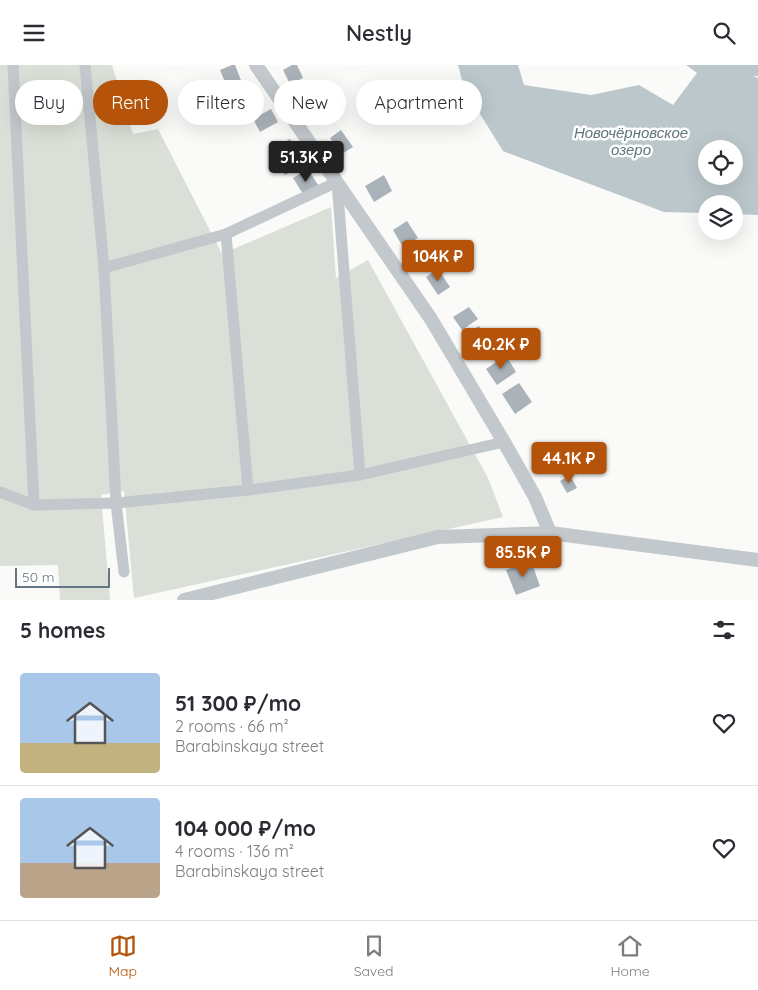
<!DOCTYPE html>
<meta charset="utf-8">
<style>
body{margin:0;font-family:Quicksand,sans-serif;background:#f2f2f3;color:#2b2b33;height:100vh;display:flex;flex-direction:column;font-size:19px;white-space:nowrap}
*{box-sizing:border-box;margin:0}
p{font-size:16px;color:#7c7c81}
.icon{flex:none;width:28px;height:28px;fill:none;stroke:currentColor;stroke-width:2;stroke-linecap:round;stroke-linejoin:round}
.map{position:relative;height:535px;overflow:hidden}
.side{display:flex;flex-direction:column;background:#fff;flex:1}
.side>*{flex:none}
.top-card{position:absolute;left:15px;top:15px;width:500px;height:45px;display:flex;gap:10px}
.controls{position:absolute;left:698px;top:75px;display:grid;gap:10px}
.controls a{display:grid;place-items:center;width:45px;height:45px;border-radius:50%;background:#fff;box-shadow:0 5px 20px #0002;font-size:25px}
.scale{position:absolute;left:15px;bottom:12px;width:95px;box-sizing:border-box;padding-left:5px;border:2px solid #657683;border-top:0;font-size:14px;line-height:18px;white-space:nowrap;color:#657683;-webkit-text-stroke:4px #fff;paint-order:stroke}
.price{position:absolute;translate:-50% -42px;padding:0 11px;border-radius:5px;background:#b45309;color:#fff;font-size:16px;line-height:32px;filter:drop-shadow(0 1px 2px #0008)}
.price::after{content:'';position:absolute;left:50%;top:30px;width:15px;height:11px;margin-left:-8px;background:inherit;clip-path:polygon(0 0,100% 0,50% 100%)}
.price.on{background:#222;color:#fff}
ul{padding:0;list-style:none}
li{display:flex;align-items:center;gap:15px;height:125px;padding:0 20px}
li+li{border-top:1px solid #e1e1e2}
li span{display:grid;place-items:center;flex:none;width:140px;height:100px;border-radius:5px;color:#555}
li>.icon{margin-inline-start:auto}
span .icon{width:60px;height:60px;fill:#fffc;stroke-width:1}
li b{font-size:21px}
h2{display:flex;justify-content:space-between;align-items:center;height:60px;padding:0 20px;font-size:21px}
.pill{padding:0 18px;border-radius:22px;background:#fff;box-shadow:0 5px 20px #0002;font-size:18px;line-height:45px}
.pill.on{background:#b45309;color:#fff}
header{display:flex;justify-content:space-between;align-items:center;height:65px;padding:0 20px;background:#fff;font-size:22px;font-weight:600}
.dock{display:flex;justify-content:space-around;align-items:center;height:70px;border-top:1px solid #e1e1e2;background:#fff;font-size:14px;color:#7c7c81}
.dock a{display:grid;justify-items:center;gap:2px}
.dock .on{color:#b45309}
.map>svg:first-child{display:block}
.green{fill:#dadfd7}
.water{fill:#bbc7cb;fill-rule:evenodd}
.building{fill:#aab3b9}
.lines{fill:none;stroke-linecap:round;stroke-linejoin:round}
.minor{stroke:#c3c8cc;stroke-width:11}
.tertiary{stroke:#c3c8cc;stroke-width:14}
.labels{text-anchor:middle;stroke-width:5;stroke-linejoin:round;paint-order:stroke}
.water-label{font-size:15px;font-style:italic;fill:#60757c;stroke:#fff}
</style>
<header><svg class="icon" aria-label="menu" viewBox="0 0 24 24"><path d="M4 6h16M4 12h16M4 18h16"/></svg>Nestly<svg class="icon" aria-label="search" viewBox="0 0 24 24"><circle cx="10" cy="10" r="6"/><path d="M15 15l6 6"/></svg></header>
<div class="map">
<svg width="758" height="535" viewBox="0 0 758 535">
<rect width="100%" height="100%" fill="#fafaf8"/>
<path class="green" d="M0,0H112L133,69L158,64L222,189L331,142L336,213L368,195L488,413L503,452L134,533L124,426L101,430L110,535H60L58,500L0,501Z"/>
<path class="water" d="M458,0H518L524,20L591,30L639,20L673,40L697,8L686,0H758V11H753L758,13V150L734,149V139H706V148L664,147L503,86L464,23ZM706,84H734V111H706Z"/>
<g class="building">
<path d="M232,0H235L244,23L230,29L220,5Z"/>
<path d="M292,0H297L303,13L290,19L283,5Z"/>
<path d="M315,27L324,42L312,49L303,34Z"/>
<path d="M271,44L278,57L260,67L253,54Z"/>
<path d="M341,65L353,82L342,89L330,73Z"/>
<path d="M290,74L304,100L285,110L271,84Z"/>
<path d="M308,104L320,123L305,132L293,113Z"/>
<path d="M384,110L392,126L374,137L365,121Z"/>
<path d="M407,156L418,173L403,182L393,165Z"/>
<path d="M438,204L450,222L438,230L426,212Z"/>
<path d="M469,242L478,254L462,265L453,252Z"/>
<path d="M479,261L488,275L474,284L465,270Z"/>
<path d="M506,290L516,307L497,320L486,304Z"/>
<path d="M519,318L532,337L515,349L502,329Z"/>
<path d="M570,410L577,423L567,428L560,416Z"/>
<path d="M531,496L540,521L516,530L506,505Z"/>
</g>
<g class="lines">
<g class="minor">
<path d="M13,0L34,440"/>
<path d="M85,0L104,203L116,438L124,507"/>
<path d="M226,169L248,425"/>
<path d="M104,203L226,169L337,117L360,410"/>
<path d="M0,427L34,440L116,438L248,425L360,410L504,377"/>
</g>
<g class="tertiary">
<path d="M256,0L431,254L504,377L535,432L550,468"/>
<path d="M184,535L438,472L550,468L758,495"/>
</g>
</g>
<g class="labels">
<g class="water-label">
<text x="631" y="73">Новочёрновское<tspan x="631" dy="17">озеро</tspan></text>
</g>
</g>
</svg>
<div class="controls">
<a><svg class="icon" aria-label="locate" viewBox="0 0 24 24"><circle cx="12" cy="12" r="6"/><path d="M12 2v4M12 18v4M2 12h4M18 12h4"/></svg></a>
<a><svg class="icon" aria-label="layers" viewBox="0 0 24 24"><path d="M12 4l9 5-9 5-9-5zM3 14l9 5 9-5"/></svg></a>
</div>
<div class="scale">50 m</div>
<b class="price on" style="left:306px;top:118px">51.3K ₽</b>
<b class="price" style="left:438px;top:217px">104K ₽</b>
<b class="price" style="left:501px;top:305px">40.2K ₽</b>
<b class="price" style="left:569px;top:419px">44.1K ₽</b>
<b class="price" style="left:523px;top:513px">85.5K ₽</b>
<div class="top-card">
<a class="pill">Buy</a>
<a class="pill on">Rent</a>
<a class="pill">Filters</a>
<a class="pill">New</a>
<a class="pill">Apartment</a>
</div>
</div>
<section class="side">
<h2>5 homes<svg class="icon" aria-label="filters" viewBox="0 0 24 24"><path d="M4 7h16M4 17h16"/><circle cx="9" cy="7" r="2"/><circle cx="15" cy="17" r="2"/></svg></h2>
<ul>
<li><span style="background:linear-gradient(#a9c7e8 70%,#c2b280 0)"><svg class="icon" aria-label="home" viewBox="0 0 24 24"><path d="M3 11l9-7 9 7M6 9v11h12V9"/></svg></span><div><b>51 300 ₽/mo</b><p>2 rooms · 66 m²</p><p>Barabinskaya street</p></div><svg class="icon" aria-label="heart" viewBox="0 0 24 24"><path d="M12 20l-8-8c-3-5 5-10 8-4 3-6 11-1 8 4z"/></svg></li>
<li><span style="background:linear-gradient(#a9c7e8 65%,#b9a48a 0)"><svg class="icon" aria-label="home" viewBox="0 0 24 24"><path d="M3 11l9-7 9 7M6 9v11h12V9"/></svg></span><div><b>104 000 ₽/mo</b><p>4 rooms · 136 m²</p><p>Barabinskaya street</p></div><svg class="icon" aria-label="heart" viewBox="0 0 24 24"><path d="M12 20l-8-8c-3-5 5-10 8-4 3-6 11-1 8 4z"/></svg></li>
</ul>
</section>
<nav class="dock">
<a class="on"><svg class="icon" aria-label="map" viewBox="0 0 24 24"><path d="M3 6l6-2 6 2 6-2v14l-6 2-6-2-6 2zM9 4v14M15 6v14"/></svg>Map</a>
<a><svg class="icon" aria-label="saved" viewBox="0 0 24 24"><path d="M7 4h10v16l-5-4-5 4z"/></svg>Saved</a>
<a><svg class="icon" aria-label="home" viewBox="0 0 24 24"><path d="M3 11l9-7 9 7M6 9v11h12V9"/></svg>Home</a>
</nav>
